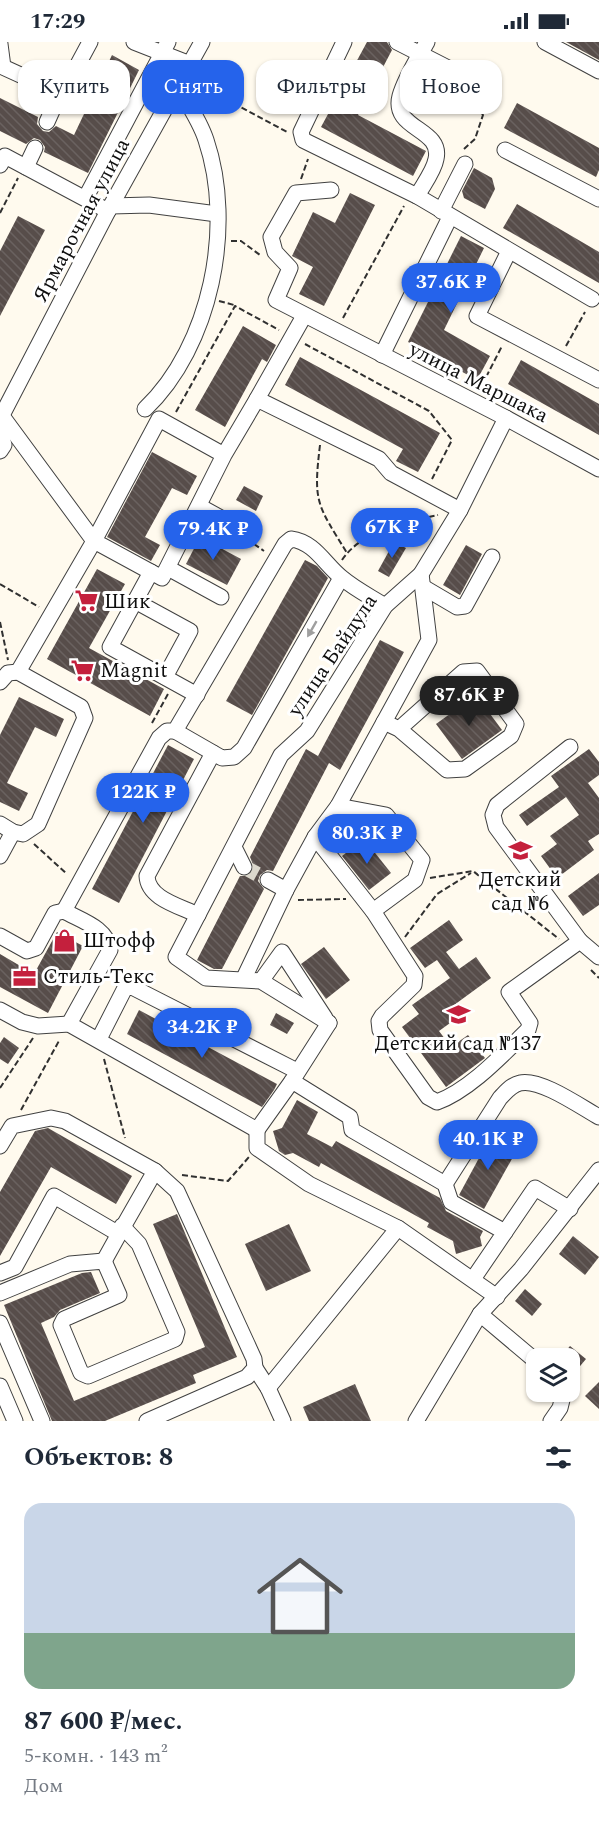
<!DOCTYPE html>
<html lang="ru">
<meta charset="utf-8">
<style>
body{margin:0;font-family:Spectral,serif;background:#f6f6f7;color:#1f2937;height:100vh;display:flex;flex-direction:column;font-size:22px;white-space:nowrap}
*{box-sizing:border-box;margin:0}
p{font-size:20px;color:#747a83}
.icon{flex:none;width:33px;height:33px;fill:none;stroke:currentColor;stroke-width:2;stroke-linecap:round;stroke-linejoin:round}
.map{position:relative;height:1379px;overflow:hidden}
.details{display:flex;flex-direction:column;background:#fff;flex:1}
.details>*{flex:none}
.hud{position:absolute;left:18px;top:18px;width:564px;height:54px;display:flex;gap:12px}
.buttons{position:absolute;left:526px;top:1306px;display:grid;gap:12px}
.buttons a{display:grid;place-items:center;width:54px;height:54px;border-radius:12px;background:#fff;box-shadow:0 2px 4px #0004;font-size:30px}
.price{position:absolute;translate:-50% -51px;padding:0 14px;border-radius:21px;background:#2563eb;color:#fff;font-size:20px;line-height:39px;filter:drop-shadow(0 2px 3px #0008)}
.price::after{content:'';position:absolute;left:50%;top:36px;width:18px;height:14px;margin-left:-9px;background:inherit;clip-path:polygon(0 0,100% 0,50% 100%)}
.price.active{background:#222;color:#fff}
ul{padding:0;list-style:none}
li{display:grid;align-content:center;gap:12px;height:318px;padding:0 24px}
li span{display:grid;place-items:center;height:186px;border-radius:18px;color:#555}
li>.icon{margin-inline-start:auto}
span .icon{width:108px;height:108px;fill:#fffc;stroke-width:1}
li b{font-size:26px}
h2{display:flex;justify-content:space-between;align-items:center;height:72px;padding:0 24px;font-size:26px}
.chip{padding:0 21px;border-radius:18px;background:#fff;box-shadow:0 2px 4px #0004;font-size:21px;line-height:54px}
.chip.active{background:#2563eb;color:#fff}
.status{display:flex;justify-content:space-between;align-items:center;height:42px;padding:0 30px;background:#fff;direction:ltr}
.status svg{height:16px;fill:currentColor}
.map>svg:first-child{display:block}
.building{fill:url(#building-back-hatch)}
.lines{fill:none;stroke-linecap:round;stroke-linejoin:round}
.minor-tunnel{stroke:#dbd7cc;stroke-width:15;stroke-dasharray:15 8;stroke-linecap:butt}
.minor-casing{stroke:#414141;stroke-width:17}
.path{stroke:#303030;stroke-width:2;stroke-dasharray:6 3;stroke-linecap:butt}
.minor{stroke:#fff;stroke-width:15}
.oneway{fill:#9f9f9f}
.labels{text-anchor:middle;stroke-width:6;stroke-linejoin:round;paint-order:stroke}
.street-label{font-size:21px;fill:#0e0e0e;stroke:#fff}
.poi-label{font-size:21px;fill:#0e0e0e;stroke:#fff;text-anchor:start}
</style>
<div class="status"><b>17:29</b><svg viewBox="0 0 49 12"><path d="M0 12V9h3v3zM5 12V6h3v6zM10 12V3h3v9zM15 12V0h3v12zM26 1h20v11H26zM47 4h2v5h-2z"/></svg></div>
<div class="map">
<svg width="599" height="1379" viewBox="0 0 599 1379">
<defs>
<pattern id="building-back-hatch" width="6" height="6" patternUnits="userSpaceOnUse" patternTransform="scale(1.5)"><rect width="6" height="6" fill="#574d4a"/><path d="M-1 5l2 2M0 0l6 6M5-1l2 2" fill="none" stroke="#6a6260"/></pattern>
</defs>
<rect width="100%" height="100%" fill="#fffaee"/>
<g class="building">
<path d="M367,0H387L392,8L358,73L426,109L413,134L321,85Z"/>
<path d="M566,0H599V18Z"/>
<path d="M112,13L139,28L88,131L44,110L45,105L40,98L34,96L26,102L0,89V56L38,75L37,82L43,89L49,90L56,84L74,93Z"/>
<path d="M459,21L472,28L464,44L450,36L456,31Z"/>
<path d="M517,61L599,106V128L596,135L504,86Z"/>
<path d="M474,126L492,136L495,147L485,167L464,156L462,149Z"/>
<path d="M350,151L375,163L324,264L299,252L313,225L292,214L313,170L335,181Z"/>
<path d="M517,162L599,210V241L503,186Z"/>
<path d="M18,174L45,188L0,274V209Z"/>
<path d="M461,194L484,206L444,288L490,314L477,338L408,300Z"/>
<path d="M243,284L276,303L267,320L262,317L225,385L195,368Z"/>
<path d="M300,315L440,391L418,430L396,419L403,407L285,343Z"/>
<path d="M521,318L599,362V393L508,342Z"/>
<path d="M152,410L197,434L187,453L172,446L145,495L160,503L151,519L107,495Z"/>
<path d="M244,444L263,454L256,469L236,458Z"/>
<path d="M200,495L241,517L227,543L186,522Z"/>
<path d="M394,500L406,506L389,535L378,529Z"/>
<path d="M466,503L482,512L460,553L443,543Z"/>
<path d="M305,518L317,524L328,536L252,673L226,659Z"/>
<path d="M97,527L125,542L89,606L164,647L150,674L47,617Z"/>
<path d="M380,598L404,610L340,728L329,721L273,829L267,828L260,833L258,839L264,847L222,927H214L197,918L240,834H248L252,830L254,825L250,815L306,707L318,714Z"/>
<path d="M476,653L502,688L462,717L436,682Z"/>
<path d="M19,655L64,677L56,695L35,685L7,741L28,751L19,769L0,760V693Z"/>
<path d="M168,703L194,717L119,861L92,847Z"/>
<path d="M589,707L599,720V733L588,741L599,756V792L588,799L594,808L557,836L541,814L557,802L550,794L579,773L566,755L527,784L519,773L559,745L551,734Z"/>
<path d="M364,797L391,831L369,848L342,814Z"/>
<path d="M599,831V863L583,874L568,854Z"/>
<path d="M449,878L463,898L446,910L459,927L476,915L491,936L450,966L457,976L439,989L451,1005L468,993L485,1016L446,1045L402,985L419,972L412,963L450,936L437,918L425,926L410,906Z"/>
<path d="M57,890L83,904L48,971L0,945V912L34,932Z"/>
<path d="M324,905L350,938L326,957L301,922Z"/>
<path d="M139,968L277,1042L274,1048L262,1065L127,992Z"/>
<path d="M276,971L294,981L287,992L270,983Z"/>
<path d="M4,995L19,1006L8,1022L0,1017V1001Z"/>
<path d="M297,1058L318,1070L307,1092L332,1105L336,1099L440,1156L446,1169L483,1189L480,1195L482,1204L456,1212L453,1199L427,1185L429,1181L321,1121L319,1125L293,1111L285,1113L279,1109L273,1089L282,1086Z"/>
<path d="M48,1086L132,1134L116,1162L51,1125L0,1214V1150L35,1089Z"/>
<path d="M492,1092L518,1106L484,1167L459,1153Z"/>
<path d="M177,1172L237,1315L193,1333L196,1341L105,1379H52L4,1263L82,1231L91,1230L100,1251L60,1268L54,1275L41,1281L74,1359L205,1305L153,1182Z"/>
<path d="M289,1182L311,1229L266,1249L245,1202Z"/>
<path d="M573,1194L599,1215L585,1233L559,1212Z"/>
<path d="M525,1247L542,1262L532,1274L515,1259Z"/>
<path d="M570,1304L586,1317L570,1336V1317H559Z"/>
<path d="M599,1340V1367L585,1354Z"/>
<path d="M355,1342L371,1379H309L303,1365Z"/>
</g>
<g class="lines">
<path class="minor-tunnel" d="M244,825L268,838"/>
<defs>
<g id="minor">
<path d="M134,0L190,22"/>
<path d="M344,0L301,90L303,98L417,154L592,257"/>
<path d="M397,0L448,26"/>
<path d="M545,0L599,29"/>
<path d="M0,2L3,25L62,52L90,0"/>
<path d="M47,80L60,51"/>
<path d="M505,108L599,157"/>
<path d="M0,123L5,114L108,169"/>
<path d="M26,125L35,106"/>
<path d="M331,148L296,151L271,195L275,210L290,226L276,258L506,376L599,427"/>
<path d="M417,154C423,143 434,129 436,117C443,86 391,88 400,54C405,36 418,16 427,0"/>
<path d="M86,155L168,0"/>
<path d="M111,164L149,163L217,172"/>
<path d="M441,169L465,122"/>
<path d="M509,209L477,274L599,338"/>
<path d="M304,274L257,357L379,417L391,431L460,468"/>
<path d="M382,313L450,175"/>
<path d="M145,367C211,304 235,184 206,98C200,79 188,62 178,45"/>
<path d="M2,374L94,499L18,630"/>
<path d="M0,377L108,169L202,0"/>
<path d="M0,388L4,403L0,409"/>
<path d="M224,413L159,377L94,499L162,536L224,413L257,357"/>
<path d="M199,464L248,491"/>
<path d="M168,526L221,555"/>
<path d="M151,530L110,605L197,653"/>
<path d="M423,545L457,565L465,564L492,515"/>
<path d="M135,559L190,589L165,635"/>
<path d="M0,640L8,631L18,630L81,665L85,676L38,782L23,792L13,790L0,782"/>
<path d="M384,680L399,687L447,728L465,727L511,694L516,682L477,629L463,630L399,687"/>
<path d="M175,689L222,716L234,715L244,706L341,536"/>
<path d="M570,705L497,763L493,773L496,785L580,899"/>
<path d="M338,764L386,773L422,818L415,838L373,869"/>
<path d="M315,795L373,869L415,934L414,943L382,974L379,979L380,988L428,1055L437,1060C470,1048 503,1012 528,988L530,981L509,950L580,899L599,915"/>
<path d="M234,805L244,825"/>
<path d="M0,814L13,790"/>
<path d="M268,838L286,848"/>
<path d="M64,869L159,696L167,689H175L285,502L291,497C315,500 325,523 342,536C355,547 371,555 385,564"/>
<path d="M198,873C180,864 148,857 147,834L213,711"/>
<path d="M0,894L27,909L36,906L55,871L64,869C82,879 107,886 110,908L69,982"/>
<path d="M244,936L286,848L315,795L338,764L429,598L421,532"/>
<path d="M261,939L282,910L325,976"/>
<path d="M0,968L22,980L38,984L69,982L257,1088"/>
<path d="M329,981L261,939L206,936L176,915L281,713L307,689L385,564L421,532L460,468L506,376"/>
<path d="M99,997L125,946L132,945L297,1029"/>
<path d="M292,1039L350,1075L352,1088L445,1142L451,1160L505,1190L473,1237"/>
<path d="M257,1088V1106L309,1142L398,1186L497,1255"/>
<path d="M257,1088L292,1039L329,981"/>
<path d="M0,1104L12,1084L51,1076L65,1079L155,1129L119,1192L54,1154L15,1225L0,1231"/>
<path d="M445,1142L500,1056C506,1050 511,1043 520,1041C540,1036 581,1065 599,1075"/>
<path d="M505,1190L535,1146L570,1167"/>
<path d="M104,1219L119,1192"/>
<path d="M0,1251L70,1222L104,1219L119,1253L64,1277L61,1283L81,1331L88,1334L175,1297L177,1290L139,1202L122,1184"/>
<path d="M480,1272L537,1320"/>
<path d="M0,1281L42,1379"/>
<path d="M255,1326L268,1346L283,1379"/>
<path d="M0,1344L15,1379"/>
<path d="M268,1346L398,1186"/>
<path d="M147,1379L247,1335L255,1326L254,1317L177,1149L155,1129"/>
<path d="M416,1379L480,1272L521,1227L599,1128"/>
<path d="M551,1379L560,1366L564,1350"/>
</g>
</defs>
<use href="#minor" class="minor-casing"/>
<g class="path">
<path d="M452,39L463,46L483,73L475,97L464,107"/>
<path d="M194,40L287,90"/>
<path d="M301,137L308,117"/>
<path d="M0,171L18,136"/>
<path d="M231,199H241L260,213"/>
<path d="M219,259L234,263"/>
<path d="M343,276L404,164"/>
<path d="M305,302L429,369L452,398L432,437"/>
<path d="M566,304L585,270"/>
<path d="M482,343L502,304"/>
<path d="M176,370L235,264L279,288"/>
<path d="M320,403C313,461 317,462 347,511"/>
<path d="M254,502L264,509"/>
<path d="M342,518C362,488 406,480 438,473"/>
<path d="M0,542L39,565"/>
<path d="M0,580L8,618"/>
<path d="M152,681L168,652"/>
<path d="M34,802L67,832"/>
<path d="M430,836L473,829L559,897"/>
<path d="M298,858L346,857"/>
<path d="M405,895L437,852L471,831"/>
<path d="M591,928L599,936"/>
<path d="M104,1017L125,1096"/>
<path d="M0,1046L33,996"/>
<path d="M21,1068L60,997"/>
<path d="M182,1133L228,1139L249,1115"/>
</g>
<use href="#minor" class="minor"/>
</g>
<defs><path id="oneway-solid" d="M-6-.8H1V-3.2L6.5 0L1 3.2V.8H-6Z" transform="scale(1.5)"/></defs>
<use class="oneway" href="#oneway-solid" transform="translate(312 587) rotate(120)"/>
<defs>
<symbol id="supermarket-bare" viewBox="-9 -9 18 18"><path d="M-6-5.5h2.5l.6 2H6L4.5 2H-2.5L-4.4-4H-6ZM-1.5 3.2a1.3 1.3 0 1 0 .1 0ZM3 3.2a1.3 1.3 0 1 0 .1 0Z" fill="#c4203d" stroke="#fff" stroke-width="2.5" paint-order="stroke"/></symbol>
<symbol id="school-bare" viewBox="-9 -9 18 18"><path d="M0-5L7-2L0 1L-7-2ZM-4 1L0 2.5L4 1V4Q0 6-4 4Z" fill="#c4203d" stroke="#fff" stroke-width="2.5" paint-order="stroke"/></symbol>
<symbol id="shop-bare" viewBox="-9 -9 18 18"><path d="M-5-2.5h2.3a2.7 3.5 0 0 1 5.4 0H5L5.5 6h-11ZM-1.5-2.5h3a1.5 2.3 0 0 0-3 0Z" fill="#c4203d" stroke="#fff" stroke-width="2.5" paint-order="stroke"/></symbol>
<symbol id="office-bare" viewBox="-9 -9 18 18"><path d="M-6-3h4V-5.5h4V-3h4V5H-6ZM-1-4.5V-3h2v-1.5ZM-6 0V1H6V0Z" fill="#c4203d" stroke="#fff" stroke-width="2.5" paint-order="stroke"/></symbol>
</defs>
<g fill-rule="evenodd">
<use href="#supermarket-bare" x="70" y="542" width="33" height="33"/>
<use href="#supermarket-bare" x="66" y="612" width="33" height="33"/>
<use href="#school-bare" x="504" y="792" width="33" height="33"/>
<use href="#shop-bare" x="48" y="882" width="33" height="33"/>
<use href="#office-bare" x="8" y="918" width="33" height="33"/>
<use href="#school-bare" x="442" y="956" width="33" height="33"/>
</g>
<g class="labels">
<g class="street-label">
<text transform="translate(81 178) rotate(-62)" y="7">Ярмарочная улица</text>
<text transform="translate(479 340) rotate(27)" y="7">улица Маршака</text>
<text transform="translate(332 613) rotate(-56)" y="7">улица Байдула</text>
</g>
<g class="poi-label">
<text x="104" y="566">Шик</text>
<text x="100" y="635">Magnit</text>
<text x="520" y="844" text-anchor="middle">Детский<tspan x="520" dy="24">сад №6</tspan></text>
<text x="83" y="905">Штофф</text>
<text x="43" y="941">Стиль-Текс</text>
<text x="458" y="1008" text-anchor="middle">Детский сад №137</text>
</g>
</g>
</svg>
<div class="buttons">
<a><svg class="icon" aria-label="layers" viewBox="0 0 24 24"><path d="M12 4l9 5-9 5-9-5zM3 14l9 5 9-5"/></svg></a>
</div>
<b class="price" style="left:451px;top:272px">37.6K ₽</b>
<b class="price" style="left:392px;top:517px">67K ₽</b>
<b class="price" style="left:213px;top:519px">79.4K ₽</b>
<b class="price active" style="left:469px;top:685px">87.6K ₽</b>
<b class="price" style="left:143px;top:782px">122K ₽</b>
<b class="price" style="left:367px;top:823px">80.3K ₽</b>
<b class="price" style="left:202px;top:1017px">34.2K ₽</b>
<b class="price" style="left:488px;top:1129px">40.1K ₽</b>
<div class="hud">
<a class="chip">Купить</a>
<a class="chip active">Снять</a>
<a class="chip">Фильтры</a>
<a class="chip">Новое</a>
</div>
</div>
<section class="details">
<h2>Объектов: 8<svg class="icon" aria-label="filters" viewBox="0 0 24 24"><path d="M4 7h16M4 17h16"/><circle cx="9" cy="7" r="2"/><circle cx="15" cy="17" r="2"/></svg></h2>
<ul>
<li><span style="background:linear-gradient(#c9d6e8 70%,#7fa58c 0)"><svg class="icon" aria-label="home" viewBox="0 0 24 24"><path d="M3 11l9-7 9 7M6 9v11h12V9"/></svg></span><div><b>87 600 ₽/мес.</b><p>5-комн. · 143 m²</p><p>Дом</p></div></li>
</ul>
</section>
